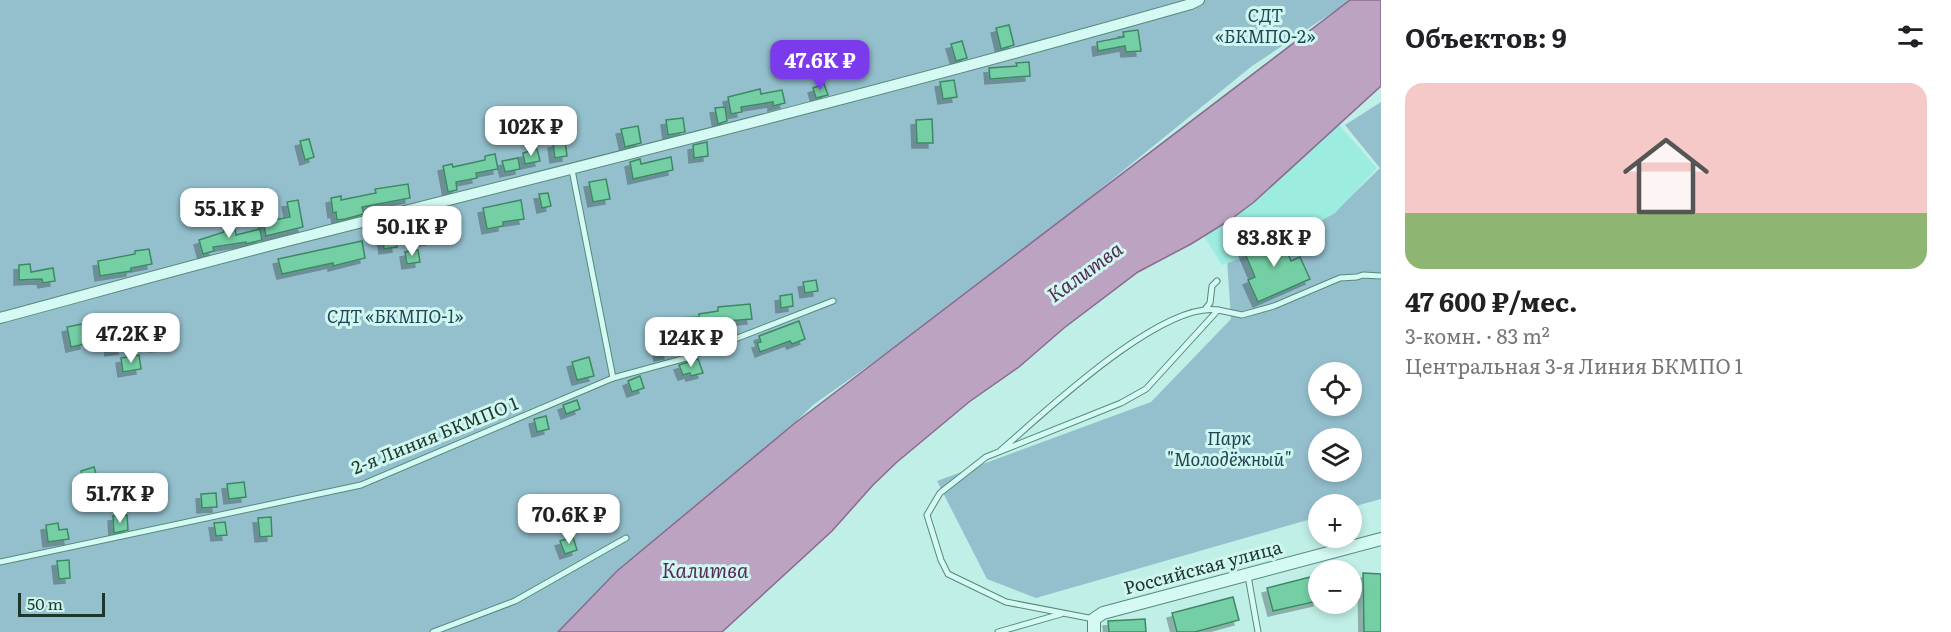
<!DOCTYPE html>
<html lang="ru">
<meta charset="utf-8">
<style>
body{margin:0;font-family:Literata,serif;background:#f2f2f2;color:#202124;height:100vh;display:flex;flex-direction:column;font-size:22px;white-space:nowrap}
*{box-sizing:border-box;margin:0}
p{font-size:20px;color:#757577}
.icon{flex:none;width:33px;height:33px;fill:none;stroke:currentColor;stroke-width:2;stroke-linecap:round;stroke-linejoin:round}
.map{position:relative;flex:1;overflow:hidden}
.details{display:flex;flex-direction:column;background:#fff;width:570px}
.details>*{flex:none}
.controls{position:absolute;left:1308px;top:362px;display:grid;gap:12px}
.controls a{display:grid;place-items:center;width:54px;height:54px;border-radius:50%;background:#fff;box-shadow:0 3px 9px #0003;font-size:30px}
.scale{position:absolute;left:18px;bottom:15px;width:87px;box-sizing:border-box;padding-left:6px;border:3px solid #1c382d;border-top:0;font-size:16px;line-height:21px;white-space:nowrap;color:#1c382d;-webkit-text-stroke:4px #d0f6f0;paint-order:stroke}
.price{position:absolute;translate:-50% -51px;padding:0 14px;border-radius:12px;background:#fff;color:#222;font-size:20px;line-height:39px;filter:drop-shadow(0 2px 3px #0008)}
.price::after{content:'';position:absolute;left:50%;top:36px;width:18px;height:14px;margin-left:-9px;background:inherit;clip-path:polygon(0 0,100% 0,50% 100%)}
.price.selected{background:#7c3aed;color:#fff}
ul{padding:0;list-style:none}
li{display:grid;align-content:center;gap:12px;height:318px;padding:0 24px}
li span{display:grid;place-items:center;height:186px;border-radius:18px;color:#555}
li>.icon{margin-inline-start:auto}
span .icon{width:108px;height:108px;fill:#fffc;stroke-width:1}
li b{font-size:26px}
h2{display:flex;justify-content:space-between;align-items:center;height:72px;padding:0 24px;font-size:26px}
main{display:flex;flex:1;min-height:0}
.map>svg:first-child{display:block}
.green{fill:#94c0ce;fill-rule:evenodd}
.sand{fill:#9cece0}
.water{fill:#bca3c1;stroke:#8a6a8f;stroke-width:1.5}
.building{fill:#75cfa5;stroke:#3d8964;stroke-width:1.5;filter:url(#shadow)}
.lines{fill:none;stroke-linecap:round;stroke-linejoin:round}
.service-casing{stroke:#578978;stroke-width:7}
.minor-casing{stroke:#578978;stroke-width:12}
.tertiary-casing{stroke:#578978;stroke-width:14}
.service{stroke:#d4faf3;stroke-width:5}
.minor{stroke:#d4faf3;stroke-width:10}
.tertiary{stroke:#d4faf3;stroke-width:12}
.labels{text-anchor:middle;stroke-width:6;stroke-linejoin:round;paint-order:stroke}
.park-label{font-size:18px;font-style:italic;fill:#224355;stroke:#d0f6f0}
.street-label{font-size:18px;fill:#1c382d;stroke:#d0f6f0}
.water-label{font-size:20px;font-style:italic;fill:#582b56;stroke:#d0f6f0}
</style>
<main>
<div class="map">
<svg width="1381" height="632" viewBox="0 0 1381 632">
<defs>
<filter id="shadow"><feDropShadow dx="-5" dy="5" stdDeviation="0" flood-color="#0004"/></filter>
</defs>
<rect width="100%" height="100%" fill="#c0efe7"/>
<g class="green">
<path d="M0,0H1351L1252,66L981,286L813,405L739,478L564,632H0Z"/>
<path d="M1381,102V499L1352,507V504H1318V517L1036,598L987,579L937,481L1151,402L1231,319L1227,259L1341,206L1380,168L1345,125ZM1318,372H1352V405H1318ZM1318,438H1352V471H1318Z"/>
</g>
<path class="sand" d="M1339,125L1377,168L1335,213L1282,243L1222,265L1204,236L1254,202Z"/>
<path class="water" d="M1350,0H1381V86L1254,202L1230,220L1191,244L1138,272L1064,328L1019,367L969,402L897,462L873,485L832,531L722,632H558L617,571L795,423Z"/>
<g class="building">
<path d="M1009,25L1014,45L1001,49L996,28Z"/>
<path d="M1138,30L1141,51L1126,52L1125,46L1098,51L1097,42L1124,37L1123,32Z"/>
<path d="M962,41L967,58L956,61L951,44Z"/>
<path d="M829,58L832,72L820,75L817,61Z"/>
<path d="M1029,62L1030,76L990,79L989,68L1017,66L1016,63Z"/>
<path d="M954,80L957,97L943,99L940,82Z"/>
<path d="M824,84L828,95L816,98L813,88Z"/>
<path d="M760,89L761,94L782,90L785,103L773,106V102L741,107L742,112L731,114L728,97Z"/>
<path d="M725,107L727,121L718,124L715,108Z"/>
<path d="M683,118L685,132L668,135L666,120Z"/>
<path d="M932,119L933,143H917L916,120Z"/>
<path d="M638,126L641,143L625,147L621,129Z"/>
<path d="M309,139L314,157L305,160L300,141Z"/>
<path d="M565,141L567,156L555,158L553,143Z"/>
<path d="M707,142L708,156L694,158L693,145Z"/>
<path d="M537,149L540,161L525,164L523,153Z"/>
<path d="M495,154L498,169L476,173L477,178L456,182L457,190L448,192L443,166L452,164L453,167L485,160V156Z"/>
<path d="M671,157L673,170L633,179L630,162L640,159L641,164Z"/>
<path d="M518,158L520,169L505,172L502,161Z"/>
<path d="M606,179L610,199L593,202L589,182Z"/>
<path d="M408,184L410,198L362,207L364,214L345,219L337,220L336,212L333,213L331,198L341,196V200L376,193L375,189Z"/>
<path d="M548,193L551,206L542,208L539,194Z"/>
<path d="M298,200L303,227L266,236L263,222L290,217L287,202Z"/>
<path d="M521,200L524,219L503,222V226L487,229L483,208Z"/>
<path d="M429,223L431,240L419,241L417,225Z"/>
<path d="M235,228L236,235L260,229L262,240L246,244V242L213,247L214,251L203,254L199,240L224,232V230Z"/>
<path d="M395,234L397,247L384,249L382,236Z"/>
<path d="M1280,234L1291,261L1300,257L1310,279L1258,302L1248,280L1255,277L1243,249Z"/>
<path d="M362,241L365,258L333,266V263L282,274L278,259Z"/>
<path d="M149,249L152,264L131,268V271L100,276L98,261L135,254V251Z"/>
<path d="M418,250L420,262L407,264L405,252Z"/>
<path d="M30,264L31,272L53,268L55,281L43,283L42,279L19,280V265Z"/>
<path d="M816,280L818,291L805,293L803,282Z"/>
<path d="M792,294L793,306L781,308L780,296Z"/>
<path d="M750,304L752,319L714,322L715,324L690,328V331L679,332L678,318L699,317V314L718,311V307Z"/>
<path d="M799,321L805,339L792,344L790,341L760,352L757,343L761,342L759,336Z"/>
<path d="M82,324L85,344L71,347L67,327Z"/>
<path d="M170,330L172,345L155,347L153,332Z"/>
<path d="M121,334L123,349L110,351L108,337Z"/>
<path d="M667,342L669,354L659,356L657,344Z"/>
<path d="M139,355L141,369L123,372L121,358Z"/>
<path d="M589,357L594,376L577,380L572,362Z"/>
<path d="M698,359L703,373L691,376L690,373L683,375L679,365Z"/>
<path d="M640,376L644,388L632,392L628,381Z"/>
<path d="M577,400L580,409L566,414L563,405Z"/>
<path d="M546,416L549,429L537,432L534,419Z"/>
<path d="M94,467L100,487L87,491L81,471Z"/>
<path d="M244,482L246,497L229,499L227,484Z"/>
<path d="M216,493L217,507L202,508L201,494Z"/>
<path d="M127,515L128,530L114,533L113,516Z"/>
<path d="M271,517L272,536L260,537L258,518Z"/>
<path d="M225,522L227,535L216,536L214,523Z"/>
<path d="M58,523L59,530L67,529L69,539L48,542L46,525Z"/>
<path d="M573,537L577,550L565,554L560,541Z"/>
<path d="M69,560L70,578L59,579L57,561Z"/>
<path d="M1363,573L1381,574V632H1364Z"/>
<path d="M1318,575V601L1273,611L1267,588Z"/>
<path d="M1233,597L1239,620L1195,632H1177L1172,613Z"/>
<path d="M1145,619L1146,632H1109L1108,621Z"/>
</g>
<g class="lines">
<defs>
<g id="service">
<path d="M572,170L613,378"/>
<path d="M1206,308L1210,303L1212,286L1217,281"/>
<path d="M1218,310L1242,315L1274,306L1340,278L1357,277L1363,275L1381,276"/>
<path d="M1001,450C1044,413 1161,301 1218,310L1146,389L1121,403L986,457L940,493L927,515L941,560L948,574L1006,602L1094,619"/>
<path d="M0,562L361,485L613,378L686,358L833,301"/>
<path d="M1248,576L1258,632"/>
<path d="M433,632L515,601L626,538"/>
<path d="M998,632L1061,614"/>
</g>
<path id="minor" d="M0,318C104,290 207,261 311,235C605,160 899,87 1191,4L1199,0"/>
<path id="tertiary" d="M1094,632V619L1103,613L1381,539"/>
</defs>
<use href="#service" class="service-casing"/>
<use href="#minor" class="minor-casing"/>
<use href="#tertiary" class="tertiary-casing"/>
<use href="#service" class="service"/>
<use href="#minor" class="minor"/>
<use href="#tertiary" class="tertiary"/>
</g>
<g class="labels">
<g class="park-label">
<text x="1265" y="22">СДТ<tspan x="1265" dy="21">«БКМПО-2»</tspan></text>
<text x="395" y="323">СДТ «БКМПО-1»</text>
<text x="1229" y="445">Парк<tspan x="1229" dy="21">"Молодёжный"</tspan></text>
</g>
<g class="street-label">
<text transform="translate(435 436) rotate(-22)" y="6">2-я Линия БКМПО 1</text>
<text transform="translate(1203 568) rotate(-15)" y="6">Российская улица</text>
</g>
<g class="water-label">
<text transform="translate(1085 272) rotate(-36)" y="7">Калитва</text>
<text x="705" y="578">Калитва</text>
</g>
</g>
</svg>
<div class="controls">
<a><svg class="icon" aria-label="locate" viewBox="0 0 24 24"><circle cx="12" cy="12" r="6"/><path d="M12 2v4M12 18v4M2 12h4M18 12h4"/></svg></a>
<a><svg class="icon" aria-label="layers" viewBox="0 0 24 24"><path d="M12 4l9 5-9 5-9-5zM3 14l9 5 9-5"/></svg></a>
<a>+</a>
<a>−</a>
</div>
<div class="scale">50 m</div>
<b class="price selected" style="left:820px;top:91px">47.6K ₽</b>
<b class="price" style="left:531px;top:157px">102K ₽</b>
<b class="price" style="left:229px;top:239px">55.1K ₽</b>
<b class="price" style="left:412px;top:257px">50.1K ₽</b>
<b class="price" style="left:1274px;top:268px">83.8K ₽</b>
<b class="price" style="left:131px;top:364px">47.2K ₽</b>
<b class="price" style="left:691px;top:368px">124K ₽</b>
<b class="price" style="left:120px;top:524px">51.7K ₽</b>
<b class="price" style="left:569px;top:545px">70.6K ₽</b>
</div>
<section class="details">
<h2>Объектов: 9<svg class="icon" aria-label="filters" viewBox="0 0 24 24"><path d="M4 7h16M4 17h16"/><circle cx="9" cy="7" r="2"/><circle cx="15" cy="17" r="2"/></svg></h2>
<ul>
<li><span style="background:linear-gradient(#f6c9c9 70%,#8fb573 0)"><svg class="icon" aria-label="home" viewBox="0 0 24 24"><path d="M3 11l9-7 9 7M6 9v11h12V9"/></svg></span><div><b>47 600 ₽/мес.</b><p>3-комн. · 83 m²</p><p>Центральная 3-я Линия БКМПО 1</p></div></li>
</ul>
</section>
</main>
